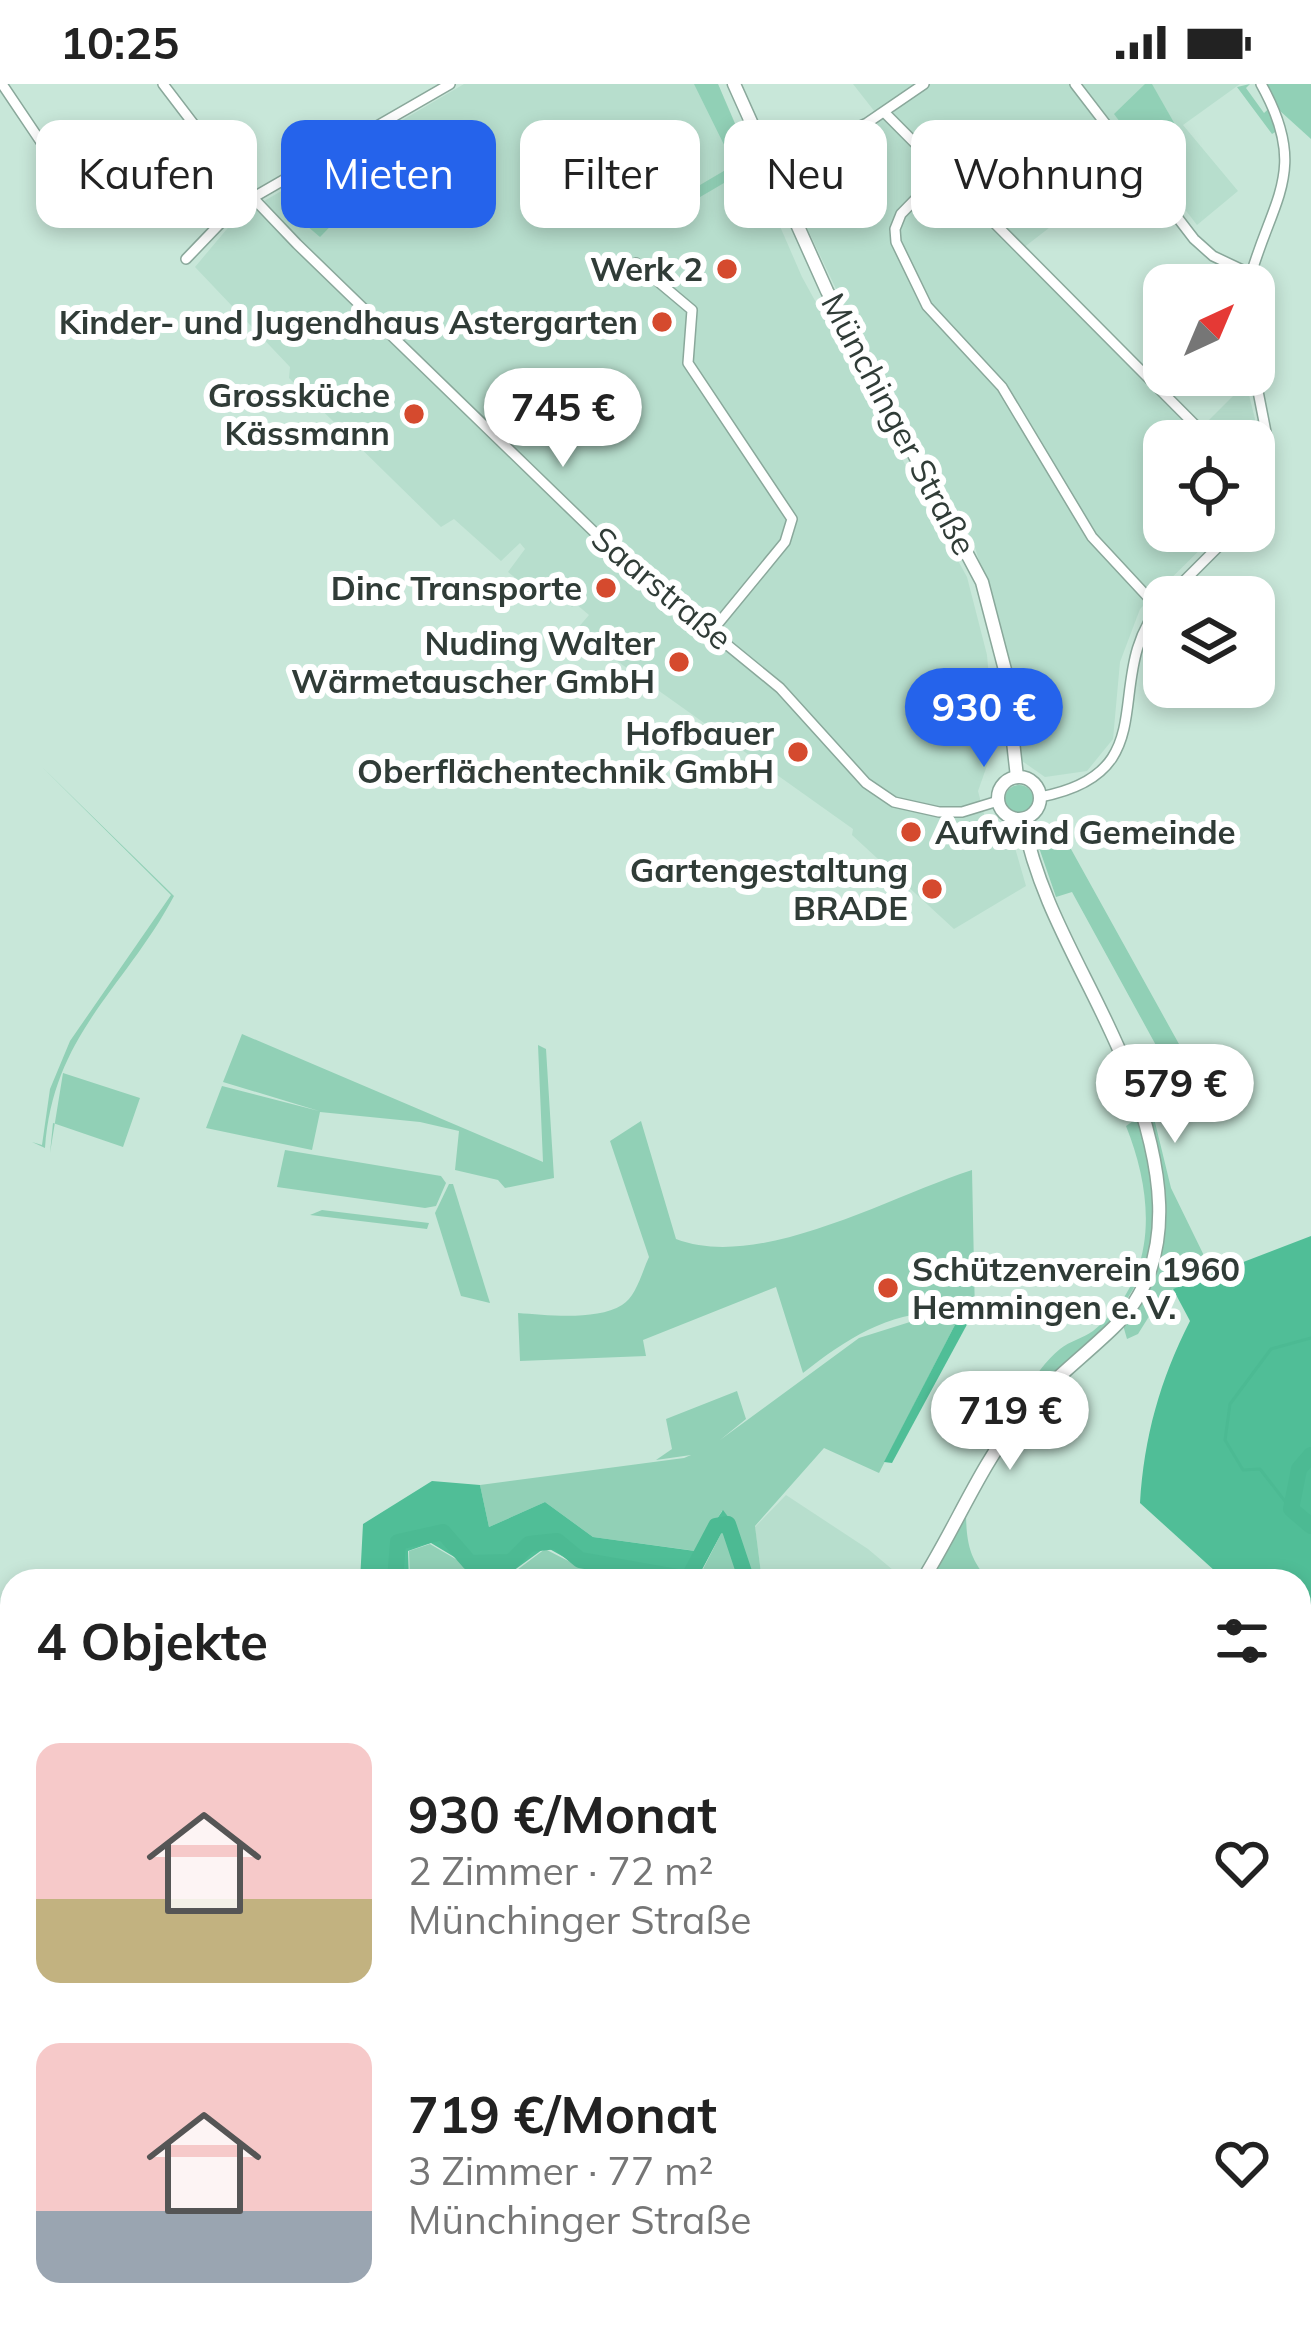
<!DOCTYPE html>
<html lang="de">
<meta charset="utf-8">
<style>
body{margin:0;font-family:Mulish,sans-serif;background:#f2f2f2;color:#222;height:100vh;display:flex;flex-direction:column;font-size:45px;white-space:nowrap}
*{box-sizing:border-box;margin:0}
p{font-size:39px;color:#767676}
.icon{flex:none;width:66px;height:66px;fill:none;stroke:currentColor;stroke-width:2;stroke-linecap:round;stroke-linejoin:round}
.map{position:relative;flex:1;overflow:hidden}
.sheet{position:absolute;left:0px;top:1485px;width:1311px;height:768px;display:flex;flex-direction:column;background:#fff;border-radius:36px 36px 0 0;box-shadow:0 6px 18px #0003}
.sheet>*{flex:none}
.top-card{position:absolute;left:36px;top:36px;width:1239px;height:108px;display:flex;gap:24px}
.needle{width:78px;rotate:44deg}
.fabs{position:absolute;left:1143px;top:180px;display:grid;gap:24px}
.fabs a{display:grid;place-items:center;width:132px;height:132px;border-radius:24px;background:#fff;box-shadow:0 6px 18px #0003;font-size:60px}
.price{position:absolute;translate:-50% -102px;padding:0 27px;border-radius:42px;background:#fff;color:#222;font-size:39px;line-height:78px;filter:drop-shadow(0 3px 6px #0008)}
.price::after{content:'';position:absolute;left:50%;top:72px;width:36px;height:27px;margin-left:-18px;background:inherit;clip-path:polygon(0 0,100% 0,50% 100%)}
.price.on{background:#2563eb;color:#fff}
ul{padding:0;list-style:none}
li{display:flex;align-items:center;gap:36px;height:300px;padding:0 36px}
li span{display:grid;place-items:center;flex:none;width:336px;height:240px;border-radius:24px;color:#555}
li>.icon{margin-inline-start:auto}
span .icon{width:144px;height:144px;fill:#fffc;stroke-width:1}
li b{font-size:51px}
h2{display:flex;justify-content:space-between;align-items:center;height:144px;padding:0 36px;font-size:51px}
.pill{padding:0 42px;border-radius:24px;background:#fff;box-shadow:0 6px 18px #0003;font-size:42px;line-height:108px}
.pill.on{background:#2563eb;color:#fff}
.status{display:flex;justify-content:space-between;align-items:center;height:84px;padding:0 60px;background:#fff;direction:ltr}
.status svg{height:33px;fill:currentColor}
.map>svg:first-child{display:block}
.built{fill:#b7decd}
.green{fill:#91d0b6}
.forest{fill:#50be97}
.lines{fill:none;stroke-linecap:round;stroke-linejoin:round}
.stream{stroke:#4cba93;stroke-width:3}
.river{stroke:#4cba93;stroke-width:16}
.minor-casing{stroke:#8aa89b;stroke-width:12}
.tertiary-casing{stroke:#8aa89b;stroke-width:15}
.minor{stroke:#fff;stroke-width:9}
.tertiary{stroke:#fff;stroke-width:12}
.poi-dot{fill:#d54a2e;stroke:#fff;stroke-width:4.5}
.labels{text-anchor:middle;stroke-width:12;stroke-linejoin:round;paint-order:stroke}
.poi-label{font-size:33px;font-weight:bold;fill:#303c37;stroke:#fff;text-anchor:end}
.street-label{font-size:33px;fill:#303c37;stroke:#fff}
</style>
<div class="status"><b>10:25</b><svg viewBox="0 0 49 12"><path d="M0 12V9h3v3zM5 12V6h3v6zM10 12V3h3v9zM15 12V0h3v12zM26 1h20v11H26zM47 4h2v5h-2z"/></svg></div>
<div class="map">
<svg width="1311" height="2253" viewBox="0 0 1311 2253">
<rect width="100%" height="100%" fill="#c8e7d9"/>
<g class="built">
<path d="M464,0H718L802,193L967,493L987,571L991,616L990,673L978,707L985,734L1011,750L1026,802L954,845L852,751L853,745L596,562L577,545L589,531L576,520L572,523L558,511L549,521L508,488L525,465L520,459L501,477L454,435L441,443L289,294L290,283L195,183L237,133Z"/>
<path d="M853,0H1240L1183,41L1238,107L1197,141L1143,71L1018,168L1195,350L1246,299L1255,335L1254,367V357H1164V447H1219L1140,525L1120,578L1113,655L1087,687L1045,693L1022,677L1005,561L973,457L880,298L784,95L790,84L878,43L875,28Z"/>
<path d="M786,1411L868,1465L906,1497H762L755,1443Z"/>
</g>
<g class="green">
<path d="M694,0H718L753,82L654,140L649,131L734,81Z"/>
<path d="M1145,0H1152L1177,44L1144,70L1114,30Z"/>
<path d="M1250,0L1246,4L1264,29L1274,20L1262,3L1266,0H1311V55L1279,26L1285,42L1272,50L1237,3Z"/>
<path d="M335,100L354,118L320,153L300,136Z"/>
<path d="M41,682L174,812C125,904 53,950 45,1064L32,1058L42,1061L50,1005L70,957L171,811Z"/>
<circle cx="1019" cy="715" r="14"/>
<path d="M1056,738L1200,998L1181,1007L1072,808L1056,813L1035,752Z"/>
<path d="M242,950L543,1078L538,961L546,965L554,1094L505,1104L498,1096L455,1086L459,1047L420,1038L320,1028L312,1066L206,1044L222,1002L319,1027L223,998Z"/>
<path d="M63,989L140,1014L123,1063L53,1039L50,1069Z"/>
<path d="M1152,1026L1171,1104L1212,1188L1163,1210L1138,1250L1127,1255L1123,1241C1176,1174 1164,1111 1148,1033Z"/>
<path d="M1136,1035C1145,1049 1147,1070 1150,1088C1177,1214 1074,1264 1003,1346C1003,1336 1015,1320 1024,1308C1034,1294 1046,1276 1060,1265C1070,1257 1083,1254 1093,1247C1160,1194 1154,1112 1126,1042Z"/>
<path d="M641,1037L676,1155C760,1187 888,1113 972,1086L975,1232C905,1218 856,1247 803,1289L776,1203L643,1256L646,1272L520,1277L518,1229C547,1231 596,1237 622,1221C636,1213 642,1188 649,1173L610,1057Z"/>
<path d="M285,1066L441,1092L446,1099L436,1122L425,1124L277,1103Z"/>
<path d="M449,1100H453L490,1219L461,1212L435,1129Z"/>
<path d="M322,1126L429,1139L427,1145L310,1131Z"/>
<path d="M929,1232L959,1233L879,1389L824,1364L755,1442L762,1497H410L409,1467L430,1460L471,1484L513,1489L545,1465L578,1482L701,1489L729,1434L722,1427L696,1467L593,1453L545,1418L489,1443L480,1401L684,1374L691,1371L656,1376L672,1365L666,1335L737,1307L746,1335L720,1356L859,1254Z"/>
<path d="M966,1424C966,1455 968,1475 990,1497H927Z"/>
<path d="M1299,1862L1311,1863V1916L1299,1918Z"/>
<path d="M12,1944V2033L0,2044V1954Z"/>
</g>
<g class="forest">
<path d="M1311,1152V1564L1299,1556V1497H1226L1140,1419C1144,1353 1160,1296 1190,1237L1173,1205Z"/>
<path d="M959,1233L970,1235L892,1379L884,1378Z"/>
<path d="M432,1397L480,1401L489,1443L545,1418L593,1453L695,1467L723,1426L729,1434L700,1488L578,1481L546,1463L513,1487L471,1483L431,1459L408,1467L409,1497H360L363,1440Z"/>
<path d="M1299,1773L1311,1785V1863L1299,1862Z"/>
<path d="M1311,1916V2161L1299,2154V1918Z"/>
<path d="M12,2030V2241H286L271,2253H13L0,2242V2042Z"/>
</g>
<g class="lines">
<g class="stream">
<path d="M1291,1425L1260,1385L1243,1386L1225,1356L1230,1320L1271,1265L1311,1254"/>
<path d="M0,1684L12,1690"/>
</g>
<g class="river">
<path d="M1311,1371L1299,1385L1291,1425L1311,1442"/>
<path d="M395,1497L398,1458L443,1448L470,1479L511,1478L529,1460L557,1457L580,1476L688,1495L716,1442L728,1440L747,1497"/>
<path d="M1299,1850L1311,1853"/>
<path d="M0,1938L12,1936"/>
</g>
<defs>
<g id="minor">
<path d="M2,0L41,58"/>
<path d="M163,0L237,97L297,160L621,474L780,604L866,699L894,718L939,728H962L998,717"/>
<path d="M1075,0L1194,155L1213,172L1251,190"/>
<path d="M885,29L1211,357"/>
<path d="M770,83L867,39L924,0"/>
<path d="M942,88L901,130L895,145L896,158L927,222L1002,303L1092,453L1158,524"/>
<path d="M186,175L235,124L450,0"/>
<path d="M636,179L692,226L688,279L792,435L785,458L712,547"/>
<path d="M1248,201C1270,116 1311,89 1261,0"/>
<path d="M1254,287L1267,353L1254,417"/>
<path d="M1168,513L1234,447"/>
<path d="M1040,713C1172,688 1096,592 1164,517"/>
</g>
<g id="tertiary">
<path d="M734,0L827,207L982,498L1005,586L1017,693"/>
<circle cx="1019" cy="714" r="21"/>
<path d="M922,1497C956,1443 980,1382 1020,1332C1048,1299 1082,1274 1113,1244C1185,1175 1159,1070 1128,987C1095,902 1040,826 1023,735"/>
<path d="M1299,2165L1311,2171"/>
</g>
</defs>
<use href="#minor" class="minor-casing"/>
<use href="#tertiary" class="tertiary-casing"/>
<use href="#minor" class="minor"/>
<use href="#tertiary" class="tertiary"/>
</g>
<g class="poi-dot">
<circle cx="727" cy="185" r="12"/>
<circle cx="662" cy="238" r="12"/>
<circle cx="414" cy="330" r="12"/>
<circle cx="606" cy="504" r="12"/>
<circle cx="679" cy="578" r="12"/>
<circle cx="798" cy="668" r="12"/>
<circle cx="911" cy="748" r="12"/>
<circle cx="932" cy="805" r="12"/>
<circle cx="888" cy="1204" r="12"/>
</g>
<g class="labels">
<g class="poi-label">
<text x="703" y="197">Werk 2</text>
<text x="638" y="250">Kinder- und Jugendhaus Astergarten</text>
<text x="390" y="323">Grossküche<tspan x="390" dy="38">Kässmann</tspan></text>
<text x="582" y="516">Dinc Transporte</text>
<text x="655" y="571">Nuding Walter<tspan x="655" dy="38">Wärmetauscher GmbH</tspan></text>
<text x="774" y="661">Hofbauer<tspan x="774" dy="38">Oberflächentechnik GmbH</tspan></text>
<text x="935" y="760" text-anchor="start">Aufwind Gemeinde</text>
<text x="908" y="798">Gartengestaltung<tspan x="908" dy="38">BRADE</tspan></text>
<text x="912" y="1197" text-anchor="start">Schützenverein 1960<tspan x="912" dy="38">Hemmingen e. V.</tspan></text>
</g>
<g class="street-label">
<text transform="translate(899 340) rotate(62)" y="12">Münchinger Straße</text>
<text transform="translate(662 504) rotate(40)" y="12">Saarstraße</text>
</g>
</g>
</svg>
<div class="fabs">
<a><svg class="needle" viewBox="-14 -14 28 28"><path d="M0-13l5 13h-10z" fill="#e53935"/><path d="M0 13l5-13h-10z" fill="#767676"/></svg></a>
<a><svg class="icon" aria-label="locate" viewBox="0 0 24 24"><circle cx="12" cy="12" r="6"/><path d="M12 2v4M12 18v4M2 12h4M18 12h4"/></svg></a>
<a><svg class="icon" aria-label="layers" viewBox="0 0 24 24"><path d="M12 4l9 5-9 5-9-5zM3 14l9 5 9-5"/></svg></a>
</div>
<b class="price" style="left:563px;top:386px">745 €</b>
<b class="price on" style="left:984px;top:686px">930 €</b>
<b class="price" style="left:1175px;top:1062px">579 €</b>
<b class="price" style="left:1010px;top:1389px">719 €</b>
<div class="top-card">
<a class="pill">Kaufen</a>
<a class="pill on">Mieten</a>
<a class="pill">Filter</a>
<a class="pill">Neu</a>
<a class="pill">Wohnung</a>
</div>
<section class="sheet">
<h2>4 Objekte<svg class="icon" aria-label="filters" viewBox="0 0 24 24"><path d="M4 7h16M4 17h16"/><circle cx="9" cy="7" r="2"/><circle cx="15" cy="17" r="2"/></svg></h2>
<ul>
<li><span style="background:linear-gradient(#f6c9c9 65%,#c2b280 0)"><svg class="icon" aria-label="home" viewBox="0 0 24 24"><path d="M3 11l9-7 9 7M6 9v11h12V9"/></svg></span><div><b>930 €/Monat</b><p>2 Zimmer · 72 m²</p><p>Münchinger Straße</p></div><svg class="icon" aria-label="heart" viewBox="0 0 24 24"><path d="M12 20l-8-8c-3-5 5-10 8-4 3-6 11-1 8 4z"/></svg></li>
<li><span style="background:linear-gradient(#f6c9c9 70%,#9aa5b1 0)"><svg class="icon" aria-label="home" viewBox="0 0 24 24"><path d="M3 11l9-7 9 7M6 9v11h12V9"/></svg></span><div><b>719 €/Monat</b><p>3 Zimmer · 77 m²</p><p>Münchinger Straße</p></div><svg class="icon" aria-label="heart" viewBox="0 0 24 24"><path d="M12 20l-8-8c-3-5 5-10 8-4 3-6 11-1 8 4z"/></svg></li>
</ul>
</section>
</div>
